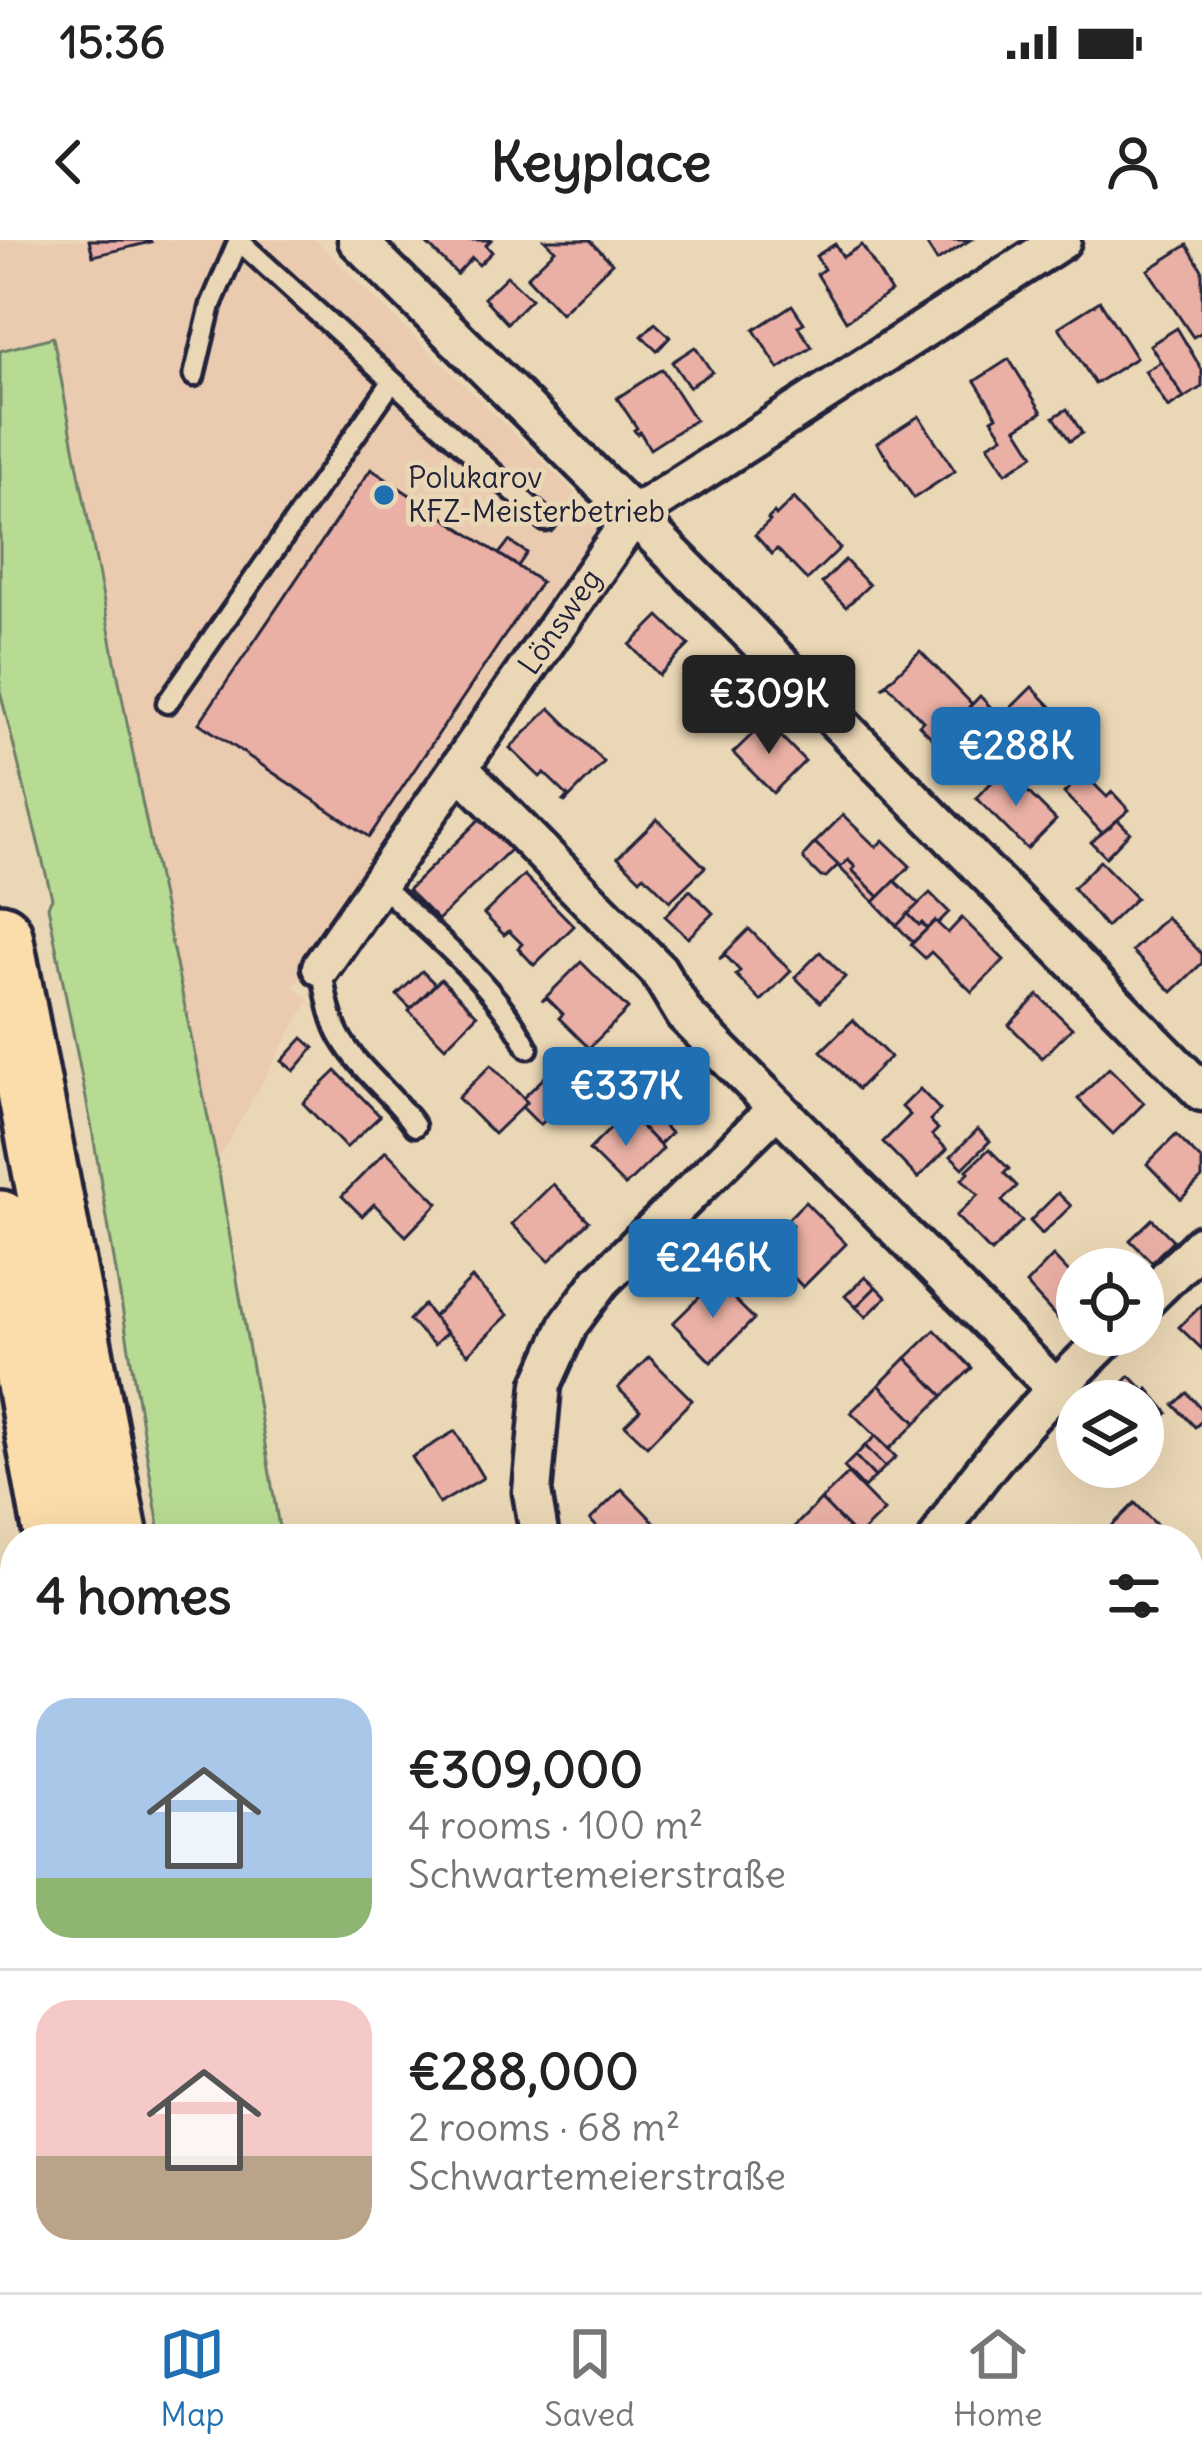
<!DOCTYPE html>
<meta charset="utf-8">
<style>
body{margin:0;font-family:Delius,sans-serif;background:#f6f6f6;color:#222;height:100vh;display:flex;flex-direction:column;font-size:45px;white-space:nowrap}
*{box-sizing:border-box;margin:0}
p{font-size:39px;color:#767676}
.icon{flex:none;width:66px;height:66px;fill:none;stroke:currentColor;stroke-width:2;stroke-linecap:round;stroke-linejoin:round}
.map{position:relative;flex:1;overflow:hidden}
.side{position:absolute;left:0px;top:1284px;width:1203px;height:768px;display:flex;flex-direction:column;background:#fff;border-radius:48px 48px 0 0;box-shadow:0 12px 48px #0002}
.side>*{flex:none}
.controls{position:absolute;left:1056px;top:1008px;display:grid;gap:24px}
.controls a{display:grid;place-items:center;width:108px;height:108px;border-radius:50%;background:#fff;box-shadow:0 12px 48px #0002;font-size:60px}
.price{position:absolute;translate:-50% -102px;padding:0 27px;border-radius:12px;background:#1f6fb2;color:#fff;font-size:39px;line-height:78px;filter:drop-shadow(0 3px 6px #0008)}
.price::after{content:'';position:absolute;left:50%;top:72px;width:36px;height:27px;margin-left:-18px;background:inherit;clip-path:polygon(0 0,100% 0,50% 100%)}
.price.on{background:#222;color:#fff}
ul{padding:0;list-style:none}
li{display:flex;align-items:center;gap:36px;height:300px;padding:0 36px}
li+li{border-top:3px solid #e0e0e0}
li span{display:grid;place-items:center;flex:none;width:336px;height:240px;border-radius:36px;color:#555}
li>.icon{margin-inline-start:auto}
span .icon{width:144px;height:144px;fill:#fffc;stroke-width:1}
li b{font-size:51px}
h2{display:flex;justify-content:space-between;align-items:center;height:144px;padding:0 36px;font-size:51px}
.status{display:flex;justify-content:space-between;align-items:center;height:84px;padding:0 60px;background:#fff;direction:ltr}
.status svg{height:33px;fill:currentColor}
header{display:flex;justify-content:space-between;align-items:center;height:156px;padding:0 36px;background:#fff;font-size:54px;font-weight:800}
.dock{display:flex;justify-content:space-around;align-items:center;height:168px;border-top:3px solid #e0e0e0;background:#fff;font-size:33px;color:#767676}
.dock a{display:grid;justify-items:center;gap:6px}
.dock .on{color:#1f6fb2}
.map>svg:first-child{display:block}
.built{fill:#eacbb0}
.green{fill:#b8db94;stroke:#6d7e68;stroke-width:3}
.building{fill:#eab0a5;stroke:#22223b;stroke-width:3}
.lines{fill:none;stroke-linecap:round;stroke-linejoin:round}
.service-casing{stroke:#22223b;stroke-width:27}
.minor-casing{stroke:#22223b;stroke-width:45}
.motorway-casing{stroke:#22223b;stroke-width:72}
.service{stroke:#ead7b5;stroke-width:18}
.minor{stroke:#ead7b5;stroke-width:36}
.motorway{stroke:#fbdcab;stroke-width:63}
.poi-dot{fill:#1f6fb2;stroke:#ead7b5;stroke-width:4.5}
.labels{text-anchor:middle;stroke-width:10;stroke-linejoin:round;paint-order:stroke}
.poi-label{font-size:30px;fill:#22223b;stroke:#ead7b5;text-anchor:start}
.street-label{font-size:30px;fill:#22223b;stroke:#ead7b5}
</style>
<div class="status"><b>15:36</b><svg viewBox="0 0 49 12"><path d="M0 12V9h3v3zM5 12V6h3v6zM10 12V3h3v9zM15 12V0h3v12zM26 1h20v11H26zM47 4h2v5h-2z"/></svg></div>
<header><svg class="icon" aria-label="back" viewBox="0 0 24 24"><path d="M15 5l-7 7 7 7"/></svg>Keyplace<svg class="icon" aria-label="person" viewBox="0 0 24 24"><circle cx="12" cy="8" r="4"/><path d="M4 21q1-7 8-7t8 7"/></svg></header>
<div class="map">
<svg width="1202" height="2052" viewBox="0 0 1202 2052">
<rect width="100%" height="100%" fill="#ead7b5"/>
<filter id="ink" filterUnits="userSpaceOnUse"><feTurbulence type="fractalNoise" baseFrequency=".00833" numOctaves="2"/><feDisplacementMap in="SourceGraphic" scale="24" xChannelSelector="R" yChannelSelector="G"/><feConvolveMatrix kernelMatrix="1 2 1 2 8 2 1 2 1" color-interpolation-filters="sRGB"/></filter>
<g filter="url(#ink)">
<path class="built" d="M0,0H315L599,276L595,293L294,747L309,760L217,921L142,561L52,97L0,111Z"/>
<path class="green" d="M53,97L142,561L217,921L281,1299H161L92,889L48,666L52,658L0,451V111Z"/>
<g class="building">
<path d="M89,0H150L151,2L93,16Z"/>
<path d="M427,0H491L486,5L492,12L479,25L472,18L457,34L425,2Z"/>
<path d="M545,0H590L612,23L561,73L527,37L555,10Z"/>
<path d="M924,0H970L937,21Z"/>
<path d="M835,4L843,17L862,5L891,52L846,81L817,34L824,29L816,16Z"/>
<path d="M1187,5L1202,30V92L1193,97L1148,30Z"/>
<path d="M507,36L531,59L507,83L484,58Z"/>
<path d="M1100,61L1136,118L1095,144L1059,87Z"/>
<path d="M792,65L804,83L798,86L812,107L779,129L754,90Z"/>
<path d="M655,83L670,97L657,111L642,96Z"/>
<path d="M1177,88L1202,130V147L1184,158L1150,105Z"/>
<path d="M695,107L712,132L689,147L672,122Z"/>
<path d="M1009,119L1042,172L1017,188L1034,215L1006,233L988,205L1003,196L992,179L997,176L975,141Z"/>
<path d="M1161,122L1184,158L1168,168L1145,131Z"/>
<path d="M662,129L695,180L650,209L640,192L637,194L634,190L637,188L617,158Z"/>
<path d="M1067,169L1082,193L1070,201L1054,177Z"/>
<path d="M919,176L955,231L914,258L877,203Z"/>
<path d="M371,229L541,342L369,597L199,483Z"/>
<path d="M794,258L840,308L807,340L777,309L772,314L755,295L770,281L768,279L774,273L776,276Z"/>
<path d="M509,301L527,313L518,326L499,314Z"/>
<path d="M845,320L869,345L846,367L822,343Z"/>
<path d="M659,376L689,405L659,435L630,405Z"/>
<path d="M920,411L972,464L935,501L919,485L923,481L888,445L882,448Z"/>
<path d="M1032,447L1060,476L1006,530L977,501Z"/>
<path d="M980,456L1001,478L977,501L980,496L961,476Z"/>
<path d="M550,468L604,522L565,562L563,561L568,556L544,533L540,537L510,508Z"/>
<path d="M766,481L805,521L773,553L733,513Z"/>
<path d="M1005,529L1056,580L1027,609L976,558Z"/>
<path d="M1084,534L1107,557L1112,552L1129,570L1102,593L1064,553Z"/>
<path d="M485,574L515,605L438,680L408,650Z"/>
<path d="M843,575L876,607L883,600L910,626L879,657L852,630L855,627L848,620L840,628L815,603Z"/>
<path d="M657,579L705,627L670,661L644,635L640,639L618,617Z"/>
<path d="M1118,580L1130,592L1106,617L1091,602Z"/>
<path d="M815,603L838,625L826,637H821L804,620V615Z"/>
<path d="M848,620L855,627L852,630L879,657L874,662L840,628Z"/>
<path d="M1100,621L1136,658L1106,687L1073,648Z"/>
<path d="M524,635L574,686L534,725L518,708L522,704L509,691L504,695L484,674Z"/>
<path d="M895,641L919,664L897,686L874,662Z"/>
<path d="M690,650L713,673L688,698L665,676Z"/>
<path d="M930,653L949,672L938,683L935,681L927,689L922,683L919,685L908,674Z"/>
<path d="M908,674L919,685L922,683L927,689L913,702L897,686Z"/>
<path d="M1166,677L1202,714V723L1172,752L1132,711Z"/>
<path d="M962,678L1004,720L972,752L931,712L925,718L911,705L935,681L948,693Z"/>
<path d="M749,689L791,731L761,761L736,735L740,731L725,715L719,719Z"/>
<path d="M820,712L845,737L820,762L795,737Z"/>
<path d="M581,722L628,769L589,808L559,778L563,774L547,758L542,761Z"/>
<path d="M422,731L435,744L411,769L397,755Z"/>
<path d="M441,739L477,775L445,807L409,771Z"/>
<path d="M1038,755L1072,788L1042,818L1009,785Z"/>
<path d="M853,780L890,817L858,849L821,811Z"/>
<path d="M303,798L314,808L294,831L282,821Z"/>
<path d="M491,825L527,862L494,894L458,858Z"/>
<path d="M1109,828L1144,863L1113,894L1078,859Z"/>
<path d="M336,831L380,876L346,908L303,863Z"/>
<path d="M546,836L559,867L540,885L522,867L527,862L523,858Z"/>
<path d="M920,849L940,870L930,880L938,889L932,895L947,909L918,938L883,902L910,875L902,867Z"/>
<path d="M650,871L671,893L659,905L638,883Z"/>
<path d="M627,872L663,909L625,946L589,910Z"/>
<path d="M978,889L990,901L963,928L951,916Z"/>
<path d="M1176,895L1202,921V938L1181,959L1147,924Z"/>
<path d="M989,909L1009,929L1004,933L1017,946L1002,961L1022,981L991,1012L956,976L978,955L962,939L969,932L967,930Z"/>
<path d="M386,911L438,963L406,996L374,964L362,976L342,956Z"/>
<path d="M553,944L589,981L549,1021L512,984Z"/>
<path d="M1058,953L1071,966L1042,994L1030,981Z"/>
<path d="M805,962L846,1004L803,1047L767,1010L792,985L787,980Z"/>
<path d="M1152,979L1173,1000L1152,1022L1130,1000Z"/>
<path d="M724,1013L753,1042L735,1059L705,1031Z"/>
<path d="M1053,1016L1077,1041V1060L1058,1079L1026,1044Z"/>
<path d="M865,1037L876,1047L856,1067L845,1056Z"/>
<path d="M472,1038L508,1075L468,1114L432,1078Z"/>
<path d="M716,1041L754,1079L711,1122L673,1083Z"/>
<path d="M876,1047L886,1057L866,1077L856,1067Z"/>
<path d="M424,1065L446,1093L434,1105L409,1080Z"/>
<path d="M1202,1065V1109L1179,1087Z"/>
<path d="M935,1090L972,1128L943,1156L906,1118Z"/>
<path d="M649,1117L692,1160L647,1206L625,1185L640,1170L618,1148Z"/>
<path d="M906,1118L943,1156L916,1183L879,1145Z"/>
<path d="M1130,1136L1146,1152L1148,1149L1168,1173L1143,1198V1161H1105Z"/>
<path d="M879,1145L916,1183L889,1209L851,1172Z"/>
<path d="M1187,1153L1202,1169V1181L1195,1187L1174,1165Z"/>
<path d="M455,1191L483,1238L439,1264L412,1217Z"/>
<path d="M876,1196L896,1217L885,1227L865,1206Z"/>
<path d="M865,1206L885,1227L875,1237L855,1216Z"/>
<path d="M855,1216L875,1237L864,1248L844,1227Z"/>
<path d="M848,1234L884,1271L857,1297L821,1260Z"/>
<path d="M622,1249L658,1286L645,1299H609L590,1280Z"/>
<path d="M821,1260L857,1297L856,1299H803L793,1288Z"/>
<path d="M1135,1263L1170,1299H1115L1107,1291Z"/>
<path d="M1189,1562L1202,1596V1629L1188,1634Z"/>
<path d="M1202,1780V1812L1188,1821V1790Z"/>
<path d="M1188,1945L1193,1951L1192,1958L1202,1972V1976L1188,1986Z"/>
<path d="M425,2037H462L437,2052H434Z"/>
<path d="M462,2037H467L476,2052H445L443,2048Z"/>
<path d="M885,2037H903L913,2052H863Z"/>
<path d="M999,2037H1016L1027,2052H969L977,2047L980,2051Z"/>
<path d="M1020,2037H1050L1060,2052H1027L1018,2039Z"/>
<path d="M1074,2037H1115L1089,2052H1084Z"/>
</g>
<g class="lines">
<defs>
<g id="service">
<path d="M238,0L546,281"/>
<path d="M194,136L211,65L238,2"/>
<path d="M167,463L392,142"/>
<path d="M380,644C432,695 495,743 528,808"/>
<path d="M321,727C326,751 329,779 342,800C361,832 394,855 415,886"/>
</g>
<g id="minor">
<path d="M357,0L634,275L1202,852"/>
<path d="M460,529L658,730L685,775L1056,1149L1110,1095"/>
<path id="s1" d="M321,727L634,275L1062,0"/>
<path d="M1143,1062L1202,1004"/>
<path d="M540,1299L532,1252L542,1144L569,1084L601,1041L777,868"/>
<path d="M938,1299C969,1243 1012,1196 1056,1149"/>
<path d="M1188,1468L1202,1459"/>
<path d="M350,2037L366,2052"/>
<path d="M1194,2052L1202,2046"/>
</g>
<g id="motorway">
<path d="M0,696L116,1299"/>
<path d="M0,983L57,1299"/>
<path d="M168,2037L170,2052"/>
<path d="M228,2037L230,2052"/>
</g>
</defs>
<use href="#service" class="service-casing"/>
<use href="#minor" class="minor-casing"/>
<use href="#motorway" class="motorway-casing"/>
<use href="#service" class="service"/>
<use href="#minor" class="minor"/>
<use href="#motorway" class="motorway"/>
</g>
</g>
<circle class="poi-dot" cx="384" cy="255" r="12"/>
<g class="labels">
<g class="poi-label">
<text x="408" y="248">Polukarov<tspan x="408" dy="34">KFZ-Meisterbetrieb</tspan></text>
</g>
<g class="street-label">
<text dy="10" stroke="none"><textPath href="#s1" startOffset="420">Lönsweg</textPath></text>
</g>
</g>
</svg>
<div class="controls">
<a><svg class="icon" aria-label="locate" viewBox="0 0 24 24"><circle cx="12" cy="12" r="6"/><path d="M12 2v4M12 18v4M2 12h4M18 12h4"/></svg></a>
<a><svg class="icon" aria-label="layers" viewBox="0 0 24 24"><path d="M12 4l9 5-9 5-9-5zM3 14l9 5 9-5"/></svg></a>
</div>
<b class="price on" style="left:769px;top:517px">€309K</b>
<b class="price" style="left:1016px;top:569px">€288K</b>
<b class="price" style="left:626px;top:909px">€337K</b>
<b class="price" style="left:713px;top:1081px">€246K</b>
<section class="side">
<h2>4 homes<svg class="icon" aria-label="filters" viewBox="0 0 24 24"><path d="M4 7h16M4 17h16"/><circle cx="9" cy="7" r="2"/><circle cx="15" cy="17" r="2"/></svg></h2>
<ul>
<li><span style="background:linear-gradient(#a9c7e8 75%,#8fb573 0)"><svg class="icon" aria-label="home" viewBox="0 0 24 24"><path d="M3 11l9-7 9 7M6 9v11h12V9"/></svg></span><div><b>€309,000</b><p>4 rooms · 100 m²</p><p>Schwartemeierstraße</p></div></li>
<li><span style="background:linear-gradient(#f6c9c9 65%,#b9a48a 0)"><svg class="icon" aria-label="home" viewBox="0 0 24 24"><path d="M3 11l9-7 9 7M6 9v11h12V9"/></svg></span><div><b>€288,000</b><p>2 rooms · 68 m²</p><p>Schwartemeierstraße</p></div></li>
</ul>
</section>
</div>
<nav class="dock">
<a class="on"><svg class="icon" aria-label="map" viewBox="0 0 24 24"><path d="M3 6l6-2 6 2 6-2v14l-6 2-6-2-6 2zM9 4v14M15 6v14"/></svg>Map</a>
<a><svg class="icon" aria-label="saved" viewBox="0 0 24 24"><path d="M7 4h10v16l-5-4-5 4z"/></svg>Saved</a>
<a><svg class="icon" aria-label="home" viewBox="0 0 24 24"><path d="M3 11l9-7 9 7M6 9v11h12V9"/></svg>Home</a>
</nav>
